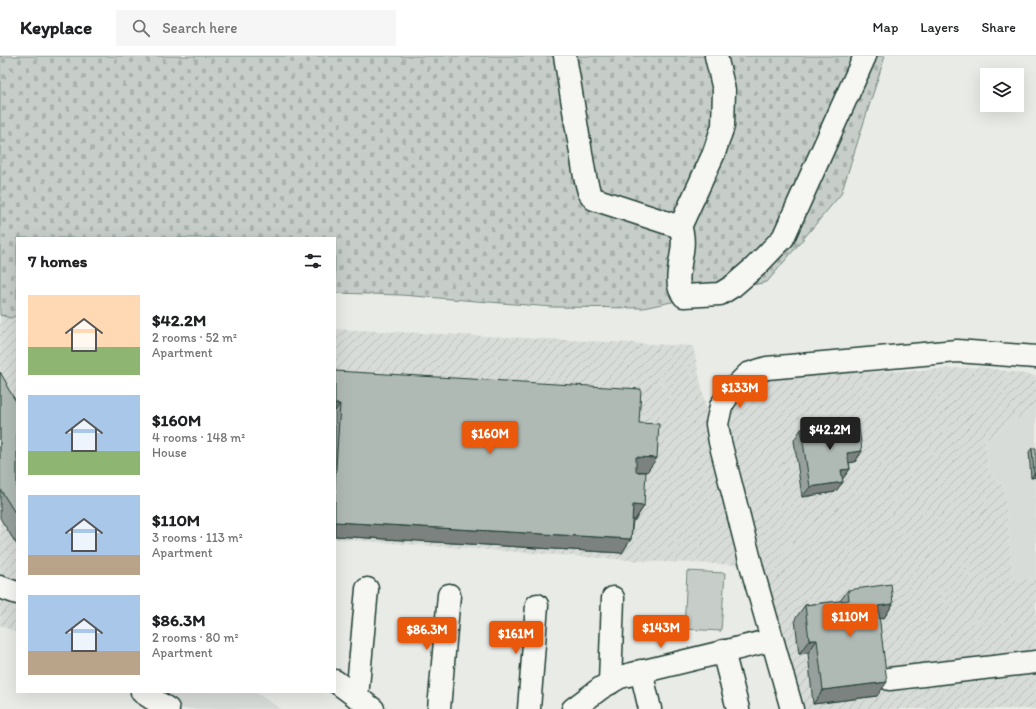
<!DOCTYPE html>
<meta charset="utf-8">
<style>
body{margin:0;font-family:Itim,sans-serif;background:#f6f6f6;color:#202124;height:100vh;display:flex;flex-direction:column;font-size:15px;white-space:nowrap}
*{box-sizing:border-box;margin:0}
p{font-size:13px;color:#757577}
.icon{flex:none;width:22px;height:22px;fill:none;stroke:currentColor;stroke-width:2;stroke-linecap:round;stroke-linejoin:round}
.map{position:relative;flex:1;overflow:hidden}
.details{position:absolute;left:16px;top:181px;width:320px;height:456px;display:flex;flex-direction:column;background:#fff;border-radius:0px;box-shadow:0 4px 16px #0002}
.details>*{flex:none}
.controls{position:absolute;left:980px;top:12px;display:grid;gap:8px}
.controls a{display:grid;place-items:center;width:44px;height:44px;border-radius:0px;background:#fff;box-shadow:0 4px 16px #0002;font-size:20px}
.price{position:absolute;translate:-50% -34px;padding:0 9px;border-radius:4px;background:#ea580c;color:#fff;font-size:13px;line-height:26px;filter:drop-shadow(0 1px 2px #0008)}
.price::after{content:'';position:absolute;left:50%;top:24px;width:12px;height:9px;margin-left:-6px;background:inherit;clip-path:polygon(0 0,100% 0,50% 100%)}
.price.on{background:#222;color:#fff}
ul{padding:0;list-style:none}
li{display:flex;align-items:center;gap:12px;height:100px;padding:0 12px}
li span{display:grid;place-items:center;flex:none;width:112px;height:80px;border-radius:0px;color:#555}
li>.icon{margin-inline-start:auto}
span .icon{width:48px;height:48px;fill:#fffc;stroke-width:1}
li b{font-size:17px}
h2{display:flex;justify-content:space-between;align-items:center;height:48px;padding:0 12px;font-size:17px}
header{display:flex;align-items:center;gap:24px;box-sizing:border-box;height:56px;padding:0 20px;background:#fff;border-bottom:1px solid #e0e0e0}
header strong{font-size:19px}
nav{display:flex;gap:22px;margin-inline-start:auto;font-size:14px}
.search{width:280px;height:36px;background:#f6f6f6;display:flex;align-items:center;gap:10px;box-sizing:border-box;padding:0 14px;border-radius:0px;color:#757577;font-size:15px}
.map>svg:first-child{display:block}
.built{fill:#d8dcd8}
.industrial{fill:url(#industrial-furrows)}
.cemetery{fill:url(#cemetery-stones);stroke:#73867e}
.green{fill:#c7cec9;stroke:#73867e}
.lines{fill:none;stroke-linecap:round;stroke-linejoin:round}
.minor-casing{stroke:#1f3d34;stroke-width:25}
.minor{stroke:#f6f6f2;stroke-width:22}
.wall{fill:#97a09c;stroke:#1f3d34}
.shaded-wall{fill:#7b827f;stroke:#1f3d34}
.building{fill:#b0bab5;stroke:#1f3d34}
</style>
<header>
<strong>Keyplace</strong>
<div class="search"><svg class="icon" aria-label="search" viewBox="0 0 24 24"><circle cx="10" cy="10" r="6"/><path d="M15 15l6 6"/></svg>Search here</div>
<nav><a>Map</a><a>Layers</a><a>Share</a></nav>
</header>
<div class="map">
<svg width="1036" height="653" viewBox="0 0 1036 653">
<defs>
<pattern id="industrial-furrows" width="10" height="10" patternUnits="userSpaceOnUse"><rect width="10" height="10" fill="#d8dcd8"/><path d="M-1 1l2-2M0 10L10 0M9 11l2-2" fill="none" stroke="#b9beba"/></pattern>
<pattern id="cemetery-stones" width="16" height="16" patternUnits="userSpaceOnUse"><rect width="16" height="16" fill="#c7cec9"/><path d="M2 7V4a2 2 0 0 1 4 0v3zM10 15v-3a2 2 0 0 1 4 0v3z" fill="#aab2ad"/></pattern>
</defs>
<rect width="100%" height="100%" fill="#e9ebe7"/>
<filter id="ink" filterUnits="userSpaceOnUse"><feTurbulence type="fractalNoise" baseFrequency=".025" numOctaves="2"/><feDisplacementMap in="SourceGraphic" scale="8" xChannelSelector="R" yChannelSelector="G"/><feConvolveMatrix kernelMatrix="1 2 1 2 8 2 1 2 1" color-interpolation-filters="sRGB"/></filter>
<g filter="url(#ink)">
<g class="built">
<path d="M1036,350V522L1013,524L1004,431L988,416L986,384Z"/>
<path d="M149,636H255L281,653H173Z"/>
</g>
<g class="industrial">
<path d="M0,257L17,260V577L0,569Z"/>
<path d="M335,273L693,290L739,509L642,505L335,483Z"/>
<path d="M982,311L1036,320V350L986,384L988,416L1004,431L1013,524L1036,522V653H800L729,378L730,348L744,331L771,321Z"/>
</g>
<path class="cemetery" d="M0,0H885L841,138L767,226L643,252L552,251L401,239L335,237V182H17V259L11,262L0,259Z"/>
<path class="green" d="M687,515L725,517L721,575L684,573Z"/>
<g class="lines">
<defs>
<g id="minor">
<path d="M565,0L585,121L589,136L594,143L680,171"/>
<path d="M716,0L724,34L723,70L714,97L680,171C690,193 669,223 684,240L720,238L733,230L755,211L783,182L865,0"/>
<path d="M0,531L17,537"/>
<path d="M723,595L738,653"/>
<path d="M641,615L650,653"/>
<path d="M889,623L1036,606"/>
<path d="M335,625L373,653"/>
<path d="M610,627L613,542"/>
<path d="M142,636L168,653"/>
<path d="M357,641L367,533"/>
<path d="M439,653L449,539"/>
<path d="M529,653L537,549"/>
<path d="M573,653L601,632L620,621L772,584"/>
<path d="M792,653L753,516L720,386L717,368L721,350L731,335L748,318L767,312L957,295L1036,301"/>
</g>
</defs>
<use href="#minor" class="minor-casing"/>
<use href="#minor" class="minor"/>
</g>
<g class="wall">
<path d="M335,315L639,367L647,416L636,415L644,450L635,464H633L631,483L622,497L335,480Z"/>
<path d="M0,316L6,330L17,347V489L0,462Z"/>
<path d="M801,373L862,395L855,406H849L850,413L842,423L843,426L835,436L802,441L794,384Z"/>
<path d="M1032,392L1036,421L1031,422L1029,396Z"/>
<path d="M848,534L893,548L884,562H879L877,640L813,648L808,597L799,598L795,563L805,549L840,545Z"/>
</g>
<g class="shaded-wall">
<path d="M335,348H340L335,355Z"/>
<path d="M862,395L855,406L840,408L847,397Z"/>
<path d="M636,401L657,402L647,416L627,415Z"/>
<path d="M850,413L842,424L841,414Z"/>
<path d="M1034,418H1036V421L1031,422Z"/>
<path d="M843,426L835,436L802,441L810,431Z"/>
<path d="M633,449L644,450L635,464L624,463Z"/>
<path d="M335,466L631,483L622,497L335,480Z"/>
<path d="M893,548L884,562L868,564L878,550Z"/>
<path d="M809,584H817L808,597L799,598Z"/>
<path d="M887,626L877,640L813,648L823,634Z"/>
</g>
<g class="building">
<path d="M335,315L641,333L639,367L659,368L657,402L636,401V416H646L644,450L633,449L631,483L335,466V428L340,348H335Z"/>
<path d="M0,316L7,328L6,329L17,347V460L0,433Z"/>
<path d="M858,364L862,395L847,397L850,413L841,414L843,426L810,431L801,373Z"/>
<path d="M1032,392H1036V418H1034Z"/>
<path d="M891,528L893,548L878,550L887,626L823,634L817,584H809L805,549L849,544L848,534Z"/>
</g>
</g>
</svg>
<div class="controls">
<a><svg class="icon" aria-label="layers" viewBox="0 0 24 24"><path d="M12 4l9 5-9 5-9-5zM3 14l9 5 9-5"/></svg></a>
</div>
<b class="price" style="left:740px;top:353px">$133M</b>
<b class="price on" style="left:830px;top:395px">$42.2M</b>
<b class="price" style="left:490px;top:399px">$160M</b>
<b class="price" style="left:850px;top:582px">$110M</b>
<b class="price" style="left:661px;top:593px">$143M</b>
<b class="price" style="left:427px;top:595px">$86.3M</b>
<b class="price" style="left:516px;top:599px">$161M</b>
<section class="details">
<h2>7 homes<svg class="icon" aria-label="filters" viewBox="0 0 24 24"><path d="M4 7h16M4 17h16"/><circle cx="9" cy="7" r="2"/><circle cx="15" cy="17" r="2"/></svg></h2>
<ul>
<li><span style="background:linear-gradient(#ffd9b3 65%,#8fb573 0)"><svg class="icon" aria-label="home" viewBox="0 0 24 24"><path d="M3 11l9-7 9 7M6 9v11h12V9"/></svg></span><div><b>$42.2M</b><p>2 rooms · 52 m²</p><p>Apartment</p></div></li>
<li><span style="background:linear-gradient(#a9c7e8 70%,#8fb573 0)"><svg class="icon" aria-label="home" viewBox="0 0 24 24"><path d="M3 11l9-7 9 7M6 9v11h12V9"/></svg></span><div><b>$160M</b><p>4 rooms · 148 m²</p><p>House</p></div></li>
<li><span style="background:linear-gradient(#a9c7e8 75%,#b9a48a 0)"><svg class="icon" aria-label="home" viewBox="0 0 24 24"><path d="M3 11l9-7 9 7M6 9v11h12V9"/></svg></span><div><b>$110M</b><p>3 rooms · 113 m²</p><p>Apartment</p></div></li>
<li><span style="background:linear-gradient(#a9c7e8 70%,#b9a48a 0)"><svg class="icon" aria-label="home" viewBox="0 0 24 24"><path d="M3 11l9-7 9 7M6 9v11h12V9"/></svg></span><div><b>$86.3M</b><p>2 rooms · 80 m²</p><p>Apartment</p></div></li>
</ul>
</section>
</div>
